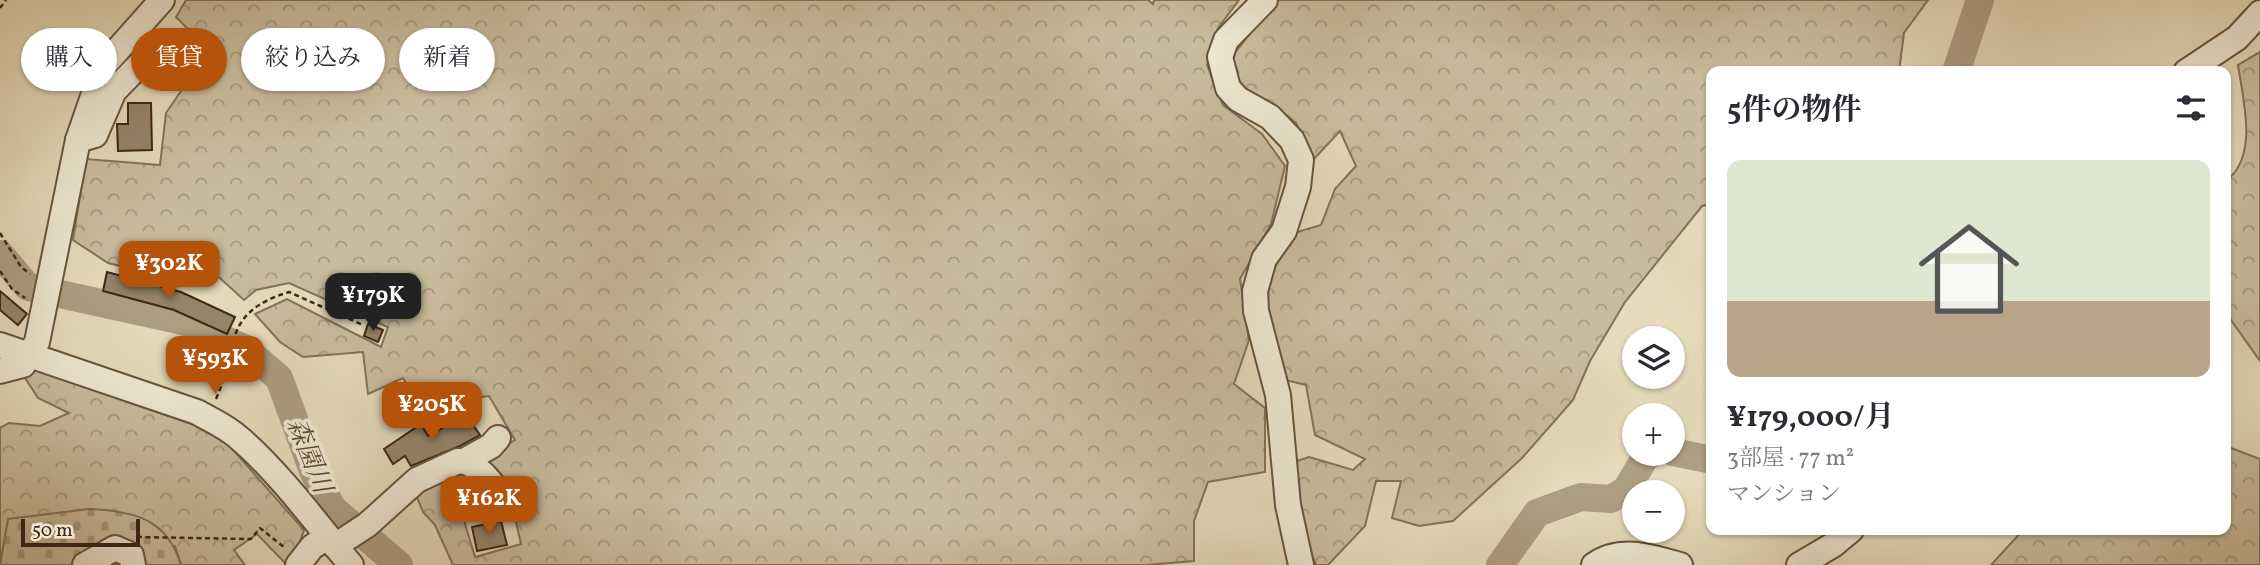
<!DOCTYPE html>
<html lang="ja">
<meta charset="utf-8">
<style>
body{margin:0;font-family:Vollkorn,"Noto Serif JP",serif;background:#f2f2f3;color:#2b2b33;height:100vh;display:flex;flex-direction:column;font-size:26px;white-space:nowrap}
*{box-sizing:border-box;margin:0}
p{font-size:23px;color:#7c7c81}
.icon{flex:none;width:38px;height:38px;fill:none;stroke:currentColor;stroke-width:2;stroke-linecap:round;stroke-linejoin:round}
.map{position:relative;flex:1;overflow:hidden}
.panel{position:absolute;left:1706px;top:66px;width:525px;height:469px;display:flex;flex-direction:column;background:#fff;border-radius:14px;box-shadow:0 2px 5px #0004}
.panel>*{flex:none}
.guide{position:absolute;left:21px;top:28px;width:665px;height:63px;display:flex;gap:14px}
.controls{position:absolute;left:1622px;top:326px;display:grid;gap:14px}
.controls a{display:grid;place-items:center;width:63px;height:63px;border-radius:50%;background:#fff;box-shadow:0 2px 5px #0004;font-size:35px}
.scale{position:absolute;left:21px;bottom:18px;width:119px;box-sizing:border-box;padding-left:7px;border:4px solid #3f2713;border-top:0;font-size:19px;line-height:24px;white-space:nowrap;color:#3f2713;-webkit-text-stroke:5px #eee7d2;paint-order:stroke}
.price{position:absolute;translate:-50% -60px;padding:0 16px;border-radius:14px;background:#b45309;color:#fff;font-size:23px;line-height:46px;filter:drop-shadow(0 2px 4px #0008)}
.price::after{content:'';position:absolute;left:50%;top:42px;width:21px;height:16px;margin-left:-10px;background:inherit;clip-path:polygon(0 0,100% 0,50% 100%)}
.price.current{background:#222;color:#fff}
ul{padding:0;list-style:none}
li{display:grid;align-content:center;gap:14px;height:371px;padding:0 21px}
li span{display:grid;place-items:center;height:217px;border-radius:14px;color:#555}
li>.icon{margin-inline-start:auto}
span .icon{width:126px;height:126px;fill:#fffc;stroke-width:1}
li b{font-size:30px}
h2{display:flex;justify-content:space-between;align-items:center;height:84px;padding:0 21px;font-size:30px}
.pill{padding:0 24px;border-radius:32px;background:#fff;box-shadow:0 2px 5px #0004;font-size:24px;line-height:63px}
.pill.current{background:#b45309;color:#fff}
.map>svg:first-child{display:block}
.forest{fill:url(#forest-crowns);stroke:#847258;stroke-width:2}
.cemetery{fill:url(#cemetery-stones);stroke:#847258;stroke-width:2}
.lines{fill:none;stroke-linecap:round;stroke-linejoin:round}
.river{stroke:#ad9d81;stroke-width:28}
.building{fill:#958469;stroke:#3f2713;stroke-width:2}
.minor-casing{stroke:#68543c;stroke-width:28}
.path{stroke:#3f2713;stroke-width:2.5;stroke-dasharray:5 3.5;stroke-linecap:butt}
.minor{stroke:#eee7d2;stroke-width:24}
.labels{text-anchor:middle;stroke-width:7;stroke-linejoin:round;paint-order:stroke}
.water-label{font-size:26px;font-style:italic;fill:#604a34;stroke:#eee7d2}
</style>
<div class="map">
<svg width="2260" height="565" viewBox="0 0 2260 565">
<defs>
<pattern id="forest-crowns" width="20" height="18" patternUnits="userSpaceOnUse" patternTransform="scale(1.75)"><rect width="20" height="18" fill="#c9bc9d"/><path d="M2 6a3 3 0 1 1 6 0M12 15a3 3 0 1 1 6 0" fill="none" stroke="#a5997f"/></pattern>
<pattern id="cemetery-stones" width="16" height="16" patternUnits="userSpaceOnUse" patternTransform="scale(1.75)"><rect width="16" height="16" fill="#c9bc9d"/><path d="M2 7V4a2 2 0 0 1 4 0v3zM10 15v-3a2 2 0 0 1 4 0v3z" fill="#a5997f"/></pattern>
</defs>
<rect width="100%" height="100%" fill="#e5dab9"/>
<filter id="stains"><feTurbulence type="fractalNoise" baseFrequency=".00286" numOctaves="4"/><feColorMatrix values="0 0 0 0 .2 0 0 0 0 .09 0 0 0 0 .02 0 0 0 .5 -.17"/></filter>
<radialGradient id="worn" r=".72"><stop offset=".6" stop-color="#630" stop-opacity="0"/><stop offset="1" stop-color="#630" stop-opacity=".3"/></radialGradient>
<g class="forest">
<path d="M186,0H1148L1153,4L1154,0H1239L1218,28L1207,65L1223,105L1262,134L1285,166L1271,224L1240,279L1249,340L1234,384L1265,408V472L1208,482L1194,521V561L1146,565H453L435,525L423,512L416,495L460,472L486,496L463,517L475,557L521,544L510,495L477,462L515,440L489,396L419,405L403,378L368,394L363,352L303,357L280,342L255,314L287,299L381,347L388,327L289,283L256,290L244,300L211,270L174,279L108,263L73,240L86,159L160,165L166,113L209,50L176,17Z"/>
<path d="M1276,0H1928L1904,33L1899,72H1712L1711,204L1702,206L1625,302L1590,361L1573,400L1522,458L1453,521L1419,526L1392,518L1401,481H1376L1365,526L1328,565H1316L1303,533L1294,462L1309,457L1353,470L1365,459L1315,435L1306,385L1285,380L1268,306L1269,278L1294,233L1321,225L1335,189L1356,166L1340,131L1313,160L1296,123L1266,100L1238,86L1232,66L1235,53Z"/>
<path d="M2260,52V361L2226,313V181C2259,156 2243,100 2238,65Z"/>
<path d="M30,368L192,424L228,444L304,530L292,565H287L257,534L234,550L245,565H181L175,546L1,555L0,558V428L9,423L40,426L69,413L38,398L25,378Z"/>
<path d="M2226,446L2260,459V565H1991L2023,530H2226Z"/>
</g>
<path class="cemetery" d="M89,509C133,511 167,518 181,565H0L8,519Z"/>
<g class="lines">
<g class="river">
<path d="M1956,72L1980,0"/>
<path d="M0,254L28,287L183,321L244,348L279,378L313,471L332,508L399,565"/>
<path d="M1673,452L1712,460"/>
<path d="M1500,565L1537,513L1581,497L1611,499L1626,490L1646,456L1654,453"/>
</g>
</g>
<g class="building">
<path d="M177,57L188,67L177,78L166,68Z"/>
<path d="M128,103H151L152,150L118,151L117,124H128Z"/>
<path d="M107,272L181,292L235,317L227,334L174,310L103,291Z"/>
<path d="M0,291L27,314L18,325L0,310Z"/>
<path d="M368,324L383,330L378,342L364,336Z"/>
<path d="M466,415L480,435L460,446L411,466L405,456L393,464L384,449L421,424L428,436Z"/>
<path d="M501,521L507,545L477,551L472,527Z"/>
</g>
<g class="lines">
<defs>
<g id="minor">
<path d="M1265,0L1226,40L1220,57L1228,88L1238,99L1270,117L1292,140L1301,160L1298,187L1284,231L1264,259L1255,291L1256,311L1278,395L1288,505L1301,565"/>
<path d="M2186,72L2237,38L2260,13"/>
<path d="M78,140L95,135L114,91L154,50"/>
<path d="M0,345L197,412C211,420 227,427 239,438C278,471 318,525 351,565"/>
<path d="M0,371L23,365L37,342L78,140L96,88L106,63L162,0"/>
<path d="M464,461L491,446L498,438"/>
<path d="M335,546L367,525L417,480L458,461C477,461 500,490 505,507"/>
<path d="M85,565L115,548L131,555L133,565"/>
<path d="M298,565L312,547L327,537"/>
<path d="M1594,565C1621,546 1652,557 1680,565"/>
<path d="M1799,565L1833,545L1851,530"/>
</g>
</defs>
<use href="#minor" class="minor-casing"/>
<g class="path">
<path d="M0,8L6,0"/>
<path d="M0,233L21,267L30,274"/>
<path d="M0,271L12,289L25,298"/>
<path d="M216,399C239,346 221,313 289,292L363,325"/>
<path d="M137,537L251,539L260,528L285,548"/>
</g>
<use href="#minor" class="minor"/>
</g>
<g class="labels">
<g class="water-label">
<text transform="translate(310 455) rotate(68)" y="9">森園川</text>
</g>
</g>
<rect width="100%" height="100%" filter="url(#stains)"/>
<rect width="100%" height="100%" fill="url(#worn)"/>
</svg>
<div class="controls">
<a><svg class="icon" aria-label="layers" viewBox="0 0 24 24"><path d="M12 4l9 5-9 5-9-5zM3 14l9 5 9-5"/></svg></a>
<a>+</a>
<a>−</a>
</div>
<div class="scale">50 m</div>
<b class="price" style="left:169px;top:301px">¥302K</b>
<b class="price current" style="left:373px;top:333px">¥179K</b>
<b class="price" style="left:215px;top:396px">¥593K</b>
<b class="price" style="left:432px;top:442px">¥205K</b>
<b class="price" style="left:489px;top:536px">¥162K</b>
<div class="guide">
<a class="pill">購入</a>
<a class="pill current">賃貸</a>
<a class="pill">絞り込み</a>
<a class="pill">新着</a>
</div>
<section class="panel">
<h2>5件の物件<svg class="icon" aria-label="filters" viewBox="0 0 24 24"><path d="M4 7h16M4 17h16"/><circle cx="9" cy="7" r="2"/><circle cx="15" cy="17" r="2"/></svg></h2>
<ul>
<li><span style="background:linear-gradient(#dfe7d0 65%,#b9a48a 0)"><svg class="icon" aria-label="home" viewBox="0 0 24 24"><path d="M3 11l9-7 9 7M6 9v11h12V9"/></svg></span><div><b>¥179,000/月</b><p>3部屋 · 77 m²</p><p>マンション</p></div></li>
</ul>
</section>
</div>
